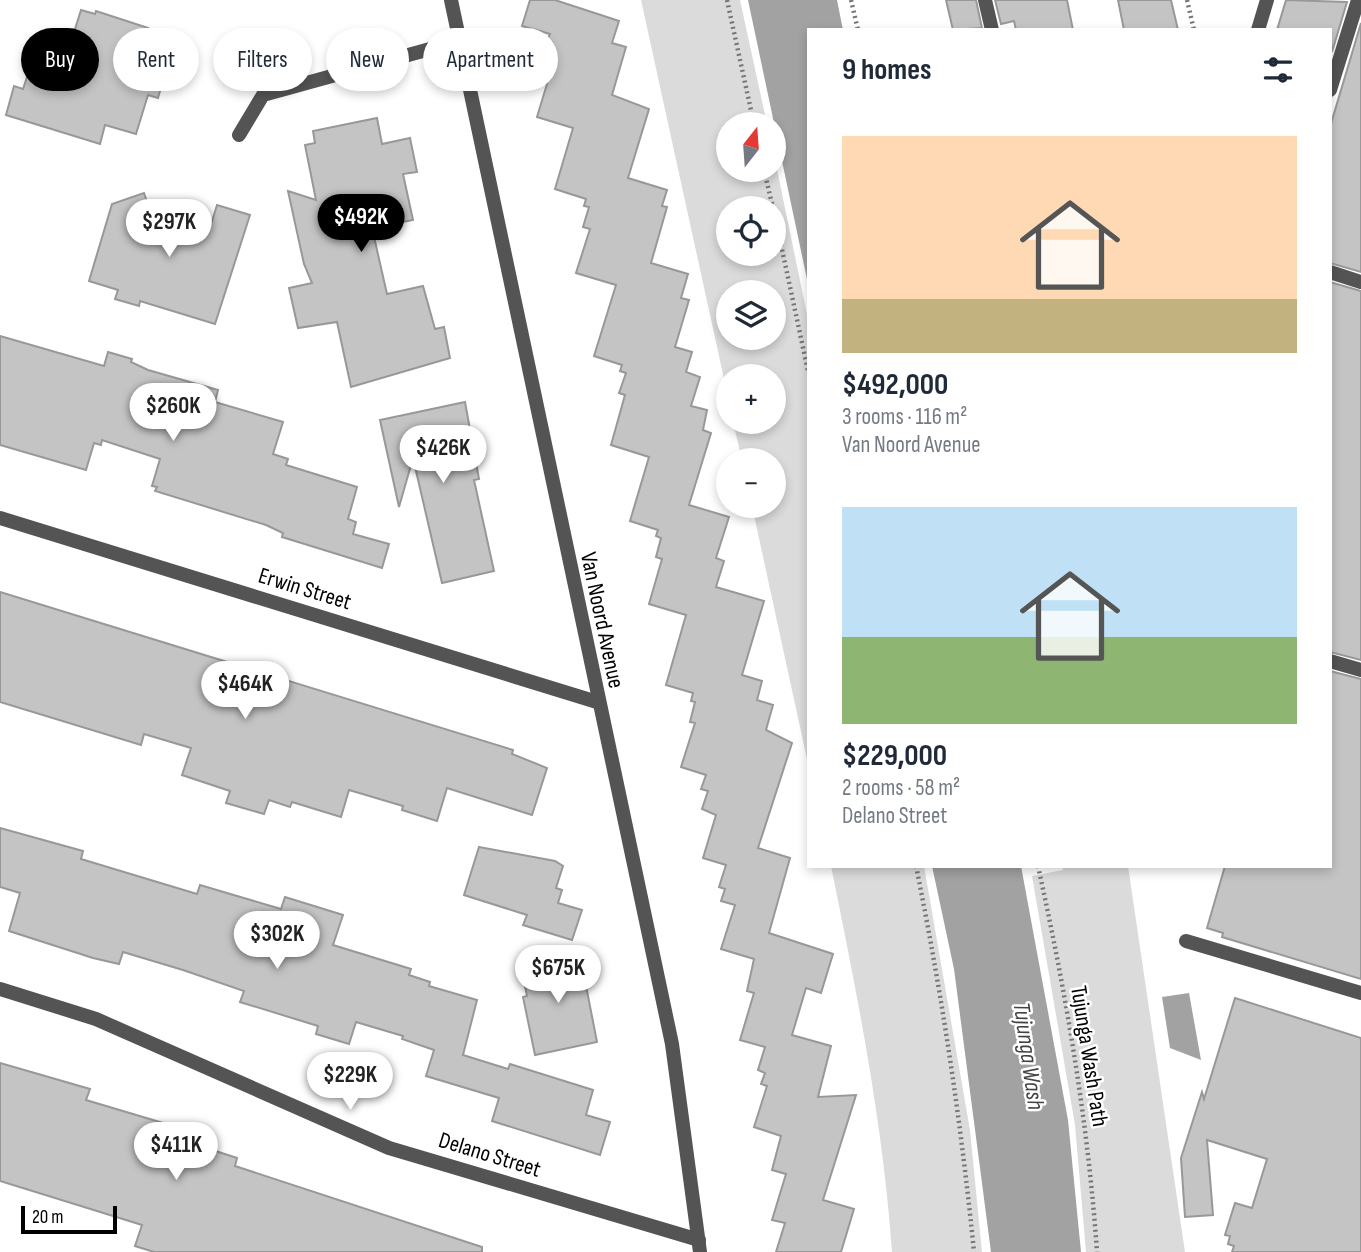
<!DOCTYPE html>
<meta charset="utf-8">
<style>
body{margin:0;font-family:"Sofia Sans Condensed",sans-serif;background:#f6f6f7;color:#1f2937;height:100vh;display:flex;flex-direction:column;font-size:26px;white-space:nowrap}
*{box-sizing:border-box;margin:0}
p{font-size:23px;color:#747a83}
.icon{flex:none;width:38px;height:38px;fill:none;stroke:currentColor;stroke-width:2;stroke-linecap:round;stroke-linejoin:round}
.map{position:relative;flex:1;overflow:hidden}
.panel{position:absolute;left:807px;top:28px;width:525px;height:840px;display:flex;flex-direction:column;background:#fff;border-radius:0px;box-shadow:0 4px 10px #0003}
.panel>*{flex:none}
.guide{position:absolute;left:21px;top:28px;width:665px;height:63px;display:flex;gap:14px}
.needle{width:46px;rotate:17deg}
.tools{position:absolute;left:716px;top:112px;display:grid;gap:14px}
.tools a{display:grid;place-items:center;width:70px;height:70px;border-radius:50%;background:#fff;box-shadow:0 4px 10px #0003;font-size:35px}
.scale{position:absolute;left:21px;bottom:18px;width:96px;box-sizing:border-box;padding-left:7px;border:4px solid #000;border-top:0;font-size:19px;line-height:24px;white-space:nowrap;color:#000;-webkit-text-stroke:5px #fff;paint-order:stroke}
.price{position:absolute;translate:-50% -60px;padding:0 16px;border-radius:24px;background:#fff;color:#222;font-size:23px;line-height:46px;filter:drop-shadow(0 2px 4px #0008)}
.price::after{content:'';position:absolute;left:50%;top:42px;width:21px;height:16px;margin-left:-10px;background:inherit;clip-path:polygon(0 0,100% 0,50% 100%)}
.price.selected{background:#000;color:#fff}
ul{padding:0;list-style:none}
li{display:grid;align-content:center;gap:14px;height:371px;padding:0 35px}
li span{display:grid;place-items:center;height:217px;border-radius:0px;color:#555}
li>.icon{margin-inline-start:auto}
span .icon{width:126px;height:126px;fill:#fffc;stroke-width:1}
li b{font-size:30px}
h2{display:flex;justify-content:space-between;align-items:center;height:84px;padding:0 35px;font-size:30px}
.chip{padding:0 24px;border-radius:32px;background:#fff;box-shadow:0 4px 10px #0003;font-size:24px;line-height:63px}
.chip.selected{background:#000;color:#fff}
.map>svg:first-child{display:block}
.green{fill:#dbdbdb;fill-rule:evenodd}
.water{fill:#a2a2a2}
.building{fill:#c4c4c4;stroke:#989898;stroke-width:2}
.lines{fill:none;stroke-linecap:round;stroke-linejoin:round}
.path{stroke:#767676;stroke-width:4.5;stroke-dasharray:2 3.5;stroke-linecap:butt}
.lane{stroke:#545454;stroke-width:14}
.street{stroke:#545454;stroke-width:14}
.labels{text-anchor:middle;stroke-width:5;stroke-linejoin:round;paint-order:stroke}
.street-label{font-size:23px;fill:#000;stroke:#fff}
.water-label{font-size:24px;font-style:italic;fill:#434343;stroke:#fff}
</style>
<div class="map">
<svg width="1361" height="1252" viewBox="0 0 1361 1252">
<rect width="100%" height="100%" fill="#fff"/>
<g class="green">
<path d="M641,0H740L767,124H728V170H774V155L808,319V764L752,506H774V460H742L733,422H774V376H728V397ZM728,208H774V254H728ZM728,292H774V338H728Z"/>
<path d="M831,866H924L970,1130L982,1252H892C883,1122 857,994 831,866Z"/>
<path d="M1062,866H1128L1185,1252H1086L1075,1125L1032,876L1063,870Z"/>
</g>
<g class="water">
<path d="M748,0H837L843,30H808V284Z"/>
<path d="M932,866H1021L1068,1120L1081,1252H991L954,969Z"/>
<path d="M1189,993L1201,1060L1170,1048L1162,997Z"/>
</g>
<g class="building">
<path d="M530,0H555L619,21L612,43L626,47L612,95L649,109L628,178L667,190L662,206L667,207L651,263L688,274L681,298L689,300L675,347L692,352L686,372L700,377L691,406L707,410L703,430L711,433L689,505L729,517L716,558L724,561L716,587L764,601L742,675L762,681L757,700L773,705L766,730L792,743L758,848L790,858L769,933L833,954L821,993L806,988L792,1035L831,1046L818,1097L856,1095L823,1200L854,1209L841,1252H776L785,1223L772,1220L786,1174L772,1170L781,1136L754,1127L767,1086L761,1084L765,1073L758,1070L765,1047L740,1040L754,993L747,991L754,959L721,949L735,905L721,901L725,889L719,887L726,865L703,858L716,815L702,809L708,791L701,789L706,775L681,767L695,723L690,722L695,702L691,701L693,693L666,685L686,615L649,604L662,559L656,557L661,538L656,536L658,530L630,521L649,457L611,445L625,395L619,393L626,373L620,371L622,365L594,356L616,285L576,273L590,229L583,227L589,207L584,206L586,199L555,189L573,128L537,117L553,64L546,62L552,42L547,41L550,34L522,26Z"/>
<path d="M946,0H976L982,28L953,30Z"/>
<path d="M995,0H1067L1073,30H1016L1014,21L1001,24Z"/>
<path d="M1118,0H1171L1178,30H1124Z"/>
<path d="M1286,0L1347,2L1332,52L1330,30H1277Z"/>
<path d="M81,10L95,14L96,11L148,28L139,58L167,67L158,98L148,95L136,134L105,125L100,144L6,115L14,86L23,89L29,71L59,80Z"/>
<path d="M1361,23V272L1330,263V127Z"/>
<path d="M377,118L382,144L410,138L417,172L403,174L413,220L372,228L387,294L423,286L435,329L444,327L450,358L351,387L337,322L298,328L289,288L312,283L304,264L288,191L316,200L305,145L315,143L313,131Z"/>
<path d="M144,193L151,214L209,231L217,205L250,215L215,324L140,301L139,306L115,299L118,290L89,281L112,204Z"/>
<path d="M1330,282L1361,291V660L1330,652Z"/>
<path d="M0,336L104,366L108,352L132,359L131,362L148,370L218,390L215,402L283,422L273,454L288,459L286,465L357,487L348,519L356,522L353,534L389,544L382,568L282,537L283,533L266,525L155,491L157,487L152,486L160,459L102,440L101,445L94,443L86,470L0,445Z"/>
<path d="M465,402L479,479L474,480L494,571L442,583L413,458L399,507L380,420Z"/>
<path d="M0,592L513,750L512,754L547,768L532,815L447,788L437,821L402,810L403,806L349,790L341,817L292,802L290,807L269,800L264,814L226,803L230,791L182,775L191,748L144,734L141,745L0,702Z"/>
<path d="M1330,671L1361,679V979L1222,937L1223,933L1207,928L1225,866H1330Z"/>
<path d="M0,828L83,851L81,859L197,894L200,885L281,909L285,897L343,915L333,945L411,969L409,975L430,982L429,986L477,1000L463,1055L508,1069L510,1064L593,1090L586,1115L610,1122L600,1155L492,1121L499,1098L426,1076L434,1050L402,1039L403,1036L356,1022L349,1044L316,1034L318,1026L240,1002L244,991L183,970L123,952L119,964L93,958L9,931L20,893L0,887Z"/>
<path d="M479,847L555,861L563,866L556,888L562,890L558,903L582,910L572,940L523,925L527,915L464,895Z"/>
<path d="M580,955L597,1042L535,1055L523,997L527,996L521,967Z"/>
<path d="M1235,998L1361,1038V1252H1232L1234,1246L1228,1244L1230,1236L1225,1235L1235,1203L1252,1208L1267,1159L1207,1140L1213,1215L1185,1217L1181,1158L1202,1092L1204,1099Z"/>
<path d="M0,1063L90,1089L86,1100L163,1123L160,1133L237,1158L235,1166L482,1247V1252H154L135,1246L142,1225L0,1181Z"/>
</g>
<g class="lines">
<g class="path">
<path d="M727,0L754,124"/>
<path d="M851,0L858,30"/>
<path d="M1187,0L1194,30"/>
<path d="M764,170L773,208"/>
<path d="M774,212L808,371"/>
<path d="M916,866C942,994 961,1122 974,1252"/>
<path d="M1038,866C1066,993 1088,1122 1097,1252"/>
</g>
<g class="lane">
<path d="M985,0L992,30"/>
<path d="M1258,30L1267,0"/>
<path d="M1330,90L1358,0"/>
<path d="M1330,272L1361,282"/>
<path d="M1330,661L1361,670"/>
<path d="M1186,941L1361,993"/>
</g>
<g class="street">
<path d="M451,0L672,1044L700,1252"/>
<path d="M239,135L263,95L459,41"/>
<path d="M0,518L597,702"/>
<path d="M0,989L96,1019L389,1148L699,1240"/>
</g>
</g>
<g class="labels">
<g class="street-label">
<text transform="translate(305 588) rotate(17)" y="8">Erwin Street</text>
<text transform="translate(603 620) rotate(78)" y="8">Van Noord Avenue</text>
<text transform="translate(1090 1056) rotate(81)" y="8">Tujunga Wash Path</text>
<text transform="translate(490 1154) rotate(17)" y="8">Delano Street</text>
</g>
<g class="water-label">
<text transform="translate(1029 1056) rotate(82)" y="8">Tujunga Wash</text>
</g>
</g>
</svg>
<div class="tools">
<a><svg class="needle" viewBox="-14 -14 28 28"><path d="M0-13l5 13h-10z" fill="#e53935"/><path d="M0 13l5-13h-10z" fill="#747a83"/></svg></a>
<a><svg class="icon" aria-label="locate" viewBox="0 0 24 24"><circle cx="12" cy="12" r="6"/><path d="M12 2v4M12 18v4M2 12h4M18 12h4"/></svg></a>
<a><svg class="icon" aria-label="layers" viewBox="0 0 24 24"><path d="M12 4l9 5-9 5-9-5zM3 14l9 5 9-5"/></svg></a>
<a>+</a>
<a>−</a>
</div>
<div class="scale">20 m</div>
<b class="price selected" style="left:361px;top:254px">$492K</b>
<b class="price" style="left:169px;top:259px">$297K</b>
<b class="price" style="left:173px;top:443px">$260K</b>
<b class="price" style="left:443px;top:485px">$426K</b>
<b class="price" style="left:245px;top:721px">$464K</b>
<b class="price" style="left:277px;top:971px">$302K</b>
<b class="price" style="left:558px;top:1005px">$675K</b>
<b class="price" style="left:350px;top:1112px">$229K</b>
<b class="price" style="left:176px;top:1182px">$411K</b>
<div class="guide">
<a class="chip selected">Buy</a>
<a class="chip">Rent</a>
<a class="chip">Filters</a>
<a class="chip">New</a>
<a class="chip">Apartment</a>
</div>
<section class="panel">
<h2>9 homes<svg class="icon" aria-label="filters" viewBox="0 0 24 24"><path d="M4 7h16M4 17h16"/><circle cx="9" cy="7" r="2"/><circle cx="15" cy="17" r="2"/></svg></h2>
<ul>
<li><span style="background:linear-gradient(#ffd9b3 75%,#c2b280 0)"><svg class="icon" aria-label="home" viewBox="0 0 24 24"><path d="M3 11l9-7 9 7M6 9v11h12V9"/></svg></span><div><b>$492,000</b><p>3 rooms · 116 m²</p><p>Van Noord Avenue</p></div></li>
<li><span style="background:linear-gradient(#bfe0f5 60%,#8fb573 0)"><svg class="icon" aria-label="home" viewBox="0 0 24 24"><path d="M3 11l9-7 9 7M6 9v11h12V9"/></svg></span><div><b>$229,000</b><p>2 rooms · 58 m²</p><p>Delano Street</p></div></li>
</ul>
</section>
</div>
